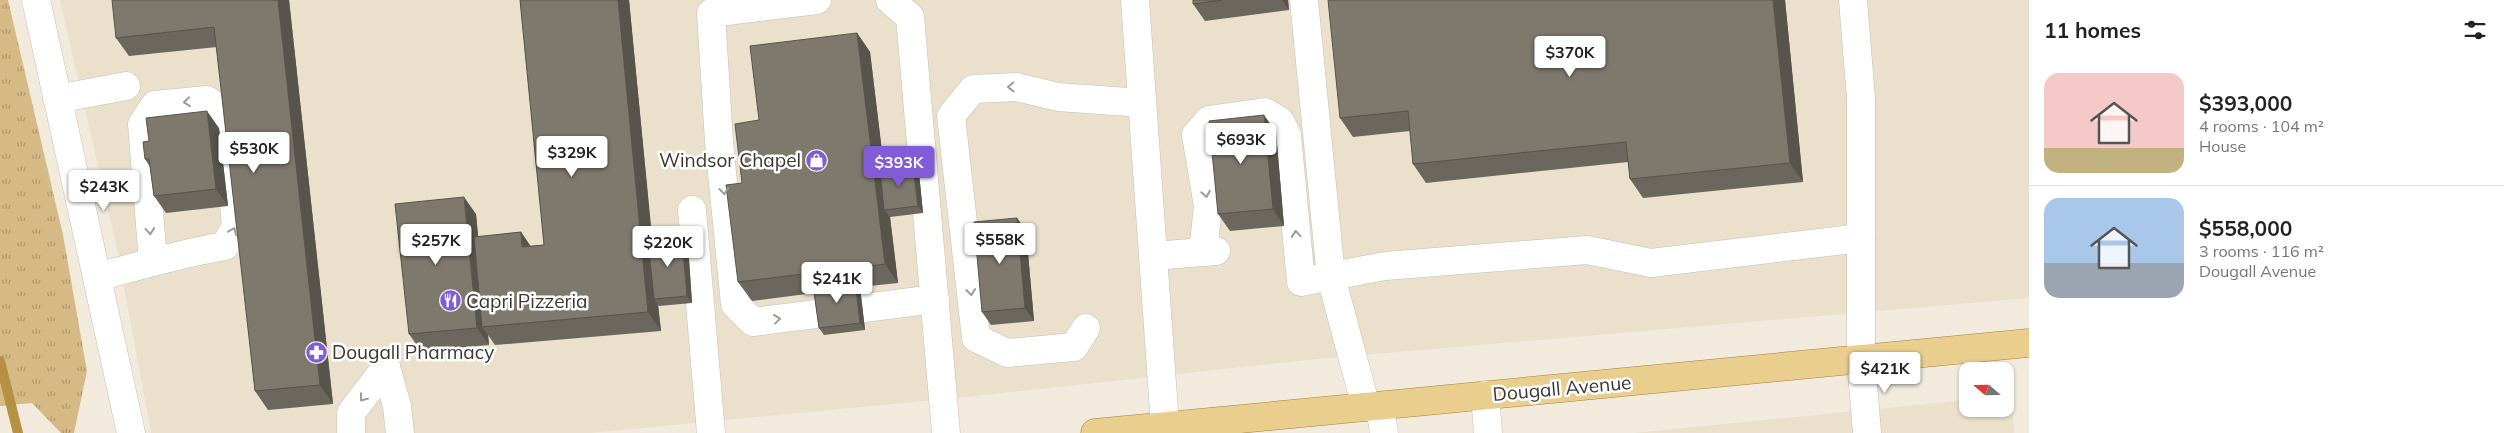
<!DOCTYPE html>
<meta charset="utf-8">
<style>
body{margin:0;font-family:Mulish,sans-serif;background:#f6f6f6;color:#222;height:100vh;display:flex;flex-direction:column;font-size:19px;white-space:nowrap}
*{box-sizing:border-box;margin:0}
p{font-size:16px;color:#767676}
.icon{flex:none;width:28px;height:28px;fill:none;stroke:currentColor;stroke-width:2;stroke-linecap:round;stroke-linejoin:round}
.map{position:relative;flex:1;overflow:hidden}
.panel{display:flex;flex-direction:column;background:#fff;width:475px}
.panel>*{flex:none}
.needle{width:32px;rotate:290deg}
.controls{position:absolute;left:1959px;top:362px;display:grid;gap:10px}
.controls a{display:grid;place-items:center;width:55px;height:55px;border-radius:10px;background:#fff;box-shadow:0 1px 4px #0004;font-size:25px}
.price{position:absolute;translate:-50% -42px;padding:0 11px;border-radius:5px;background:#fff;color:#222;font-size:16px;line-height:32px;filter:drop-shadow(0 1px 2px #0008)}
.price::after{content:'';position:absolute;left:50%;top:30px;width:15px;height:11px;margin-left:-8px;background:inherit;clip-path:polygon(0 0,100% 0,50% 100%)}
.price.active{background:#825cd7;color:#fff}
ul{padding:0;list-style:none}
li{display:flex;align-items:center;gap:15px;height:125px;padding:0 15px}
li+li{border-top:1px solid #e0e0e0}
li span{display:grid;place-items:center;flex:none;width:140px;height:100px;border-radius:15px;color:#555}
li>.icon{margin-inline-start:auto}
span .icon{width:60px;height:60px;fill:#fffc;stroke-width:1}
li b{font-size:21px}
h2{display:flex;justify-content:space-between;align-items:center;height:60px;padding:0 15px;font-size:21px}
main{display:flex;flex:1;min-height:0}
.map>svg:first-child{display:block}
.built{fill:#eae0cc}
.grass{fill:url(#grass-tufts)}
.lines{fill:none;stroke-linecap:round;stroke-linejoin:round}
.stream{stroke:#b59143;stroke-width:10}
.minor-casing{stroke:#c7c0b3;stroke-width:29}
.major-casing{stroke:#a3843c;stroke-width:29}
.minor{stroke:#fff;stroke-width:28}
.major{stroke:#eace8d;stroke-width:28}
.wall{fill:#6c675e}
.shaded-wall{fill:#58544c}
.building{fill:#7e786d;stroke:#58544c}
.oneway{stroke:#9c9b98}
.labels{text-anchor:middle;stroke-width:5;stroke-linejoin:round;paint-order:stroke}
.poi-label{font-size:19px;fill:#3a3732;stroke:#fff;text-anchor:start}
.street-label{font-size:19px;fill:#3a3732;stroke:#fff}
</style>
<main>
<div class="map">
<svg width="2029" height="433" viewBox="0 0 2029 433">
<defs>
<pattern id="grass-tufts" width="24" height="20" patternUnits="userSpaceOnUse" patternTransform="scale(1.25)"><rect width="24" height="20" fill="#d5ba85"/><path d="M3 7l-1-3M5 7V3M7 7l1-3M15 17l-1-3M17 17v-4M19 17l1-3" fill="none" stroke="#ae986d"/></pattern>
</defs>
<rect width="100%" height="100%" fill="#f1eadd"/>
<g class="built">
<path d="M60,0H2029V298L1317,359L965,397L590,433H151L117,249Z"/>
<path d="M2011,396L2014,433H1635L1967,400L1968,409H2005V397Z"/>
</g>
<path class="grass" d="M0,0H8L63,235L87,371L74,433H61L32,403L0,406Z"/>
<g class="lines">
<path class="stream" d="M0,361L18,433"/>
<defs>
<g id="minor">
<path d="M36,0L131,433"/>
<path d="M817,0L711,13L719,142L735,304L753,322L935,299"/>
<path d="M890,0L910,17L946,433"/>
<path d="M1135,0L1165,426"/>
<path d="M1304,0L1331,277L1366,407"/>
<path d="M1853,0L1861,99V359L1867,433"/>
<path d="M57,99L126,86"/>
<path d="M692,210L711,433"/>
<path d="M1203,252L1208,206L1196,135L1209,120L1265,112L1280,121L1287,135L1301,282L1385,266L1587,250L1651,263L1861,238"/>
<path d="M1153,256L1216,251"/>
<path d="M97,277C139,266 182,253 225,246L236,226L226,114L207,100L155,105L142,124L153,262"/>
<path d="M1086,328L1074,347L1007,353L976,338L951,116L973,89L1017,87L1058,97L1142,103"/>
<path d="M386,367L397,406L400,433"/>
<path d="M1485,395L1488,433"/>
<path d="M1380,406L1384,433"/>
<path d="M351,433V413L386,367"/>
</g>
<path id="major" d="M1095,433L2029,343"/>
</defs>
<use href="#minor" class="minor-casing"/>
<use href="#major" class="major-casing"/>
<use href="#minor" class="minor"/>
<use href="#major" class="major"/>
</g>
<g class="wall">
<path d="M289,0L333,404L268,410L255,391L217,47L129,56L116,38Z"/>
<path d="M520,0H629L652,240L682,238L688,245L692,303L659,306L658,305L661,331L495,345L488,335L489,345L421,351L409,334L476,214L478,237L521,232L530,246L544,245Z"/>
<path d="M1193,0H1288L1289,10L1205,21L1193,4Z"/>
<path d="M1785,0L1803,182L1643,198L1630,179L1628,162L1426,183L1413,164L1410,131L1353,137L1340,118Z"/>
<path d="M857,33L870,52L884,169L919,173L923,213L890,217L898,283L860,287L865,330L824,335L819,328L814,293L752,301L738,282L742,183L759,120Z"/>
<path d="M219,128L228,206L166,213L154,196L150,167L145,159L149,141Z"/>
<path d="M1276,132L1284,226L1230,231L1218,214Z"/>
<path d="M1017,218L1026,231L1034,321L991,325L982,312Z"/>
</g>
<g class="shaded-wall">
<path d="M278,0H289L333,404L320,385Z"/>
<path d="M618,0H629L658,298L654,299L658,305L661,331L648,312Z"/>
<path d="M1282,0H1288L1289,10Z"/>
<path d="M1773,0H1785L1803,182L1790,163Z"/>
<path d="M857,33L870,52L889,209L884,210L890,217L898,283L885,264Z"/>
<path d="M207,111L219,128L228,206L216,189Z"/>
<path d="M1264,115L1276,132L1284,226L1273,209Z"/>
<path d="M913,166L919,173L923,213L918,206Z"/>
<path d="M464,197L476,214L487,326L482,327L488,335L489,345L477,328Z"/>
<path d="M1017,218L1026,231L1034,321L1025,308Z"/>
<path d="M521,232L534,251L522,247Z"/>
<path d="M682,238L688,245L692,303L687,296Z"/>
<path d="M855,280L860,287L865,330L860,323Z"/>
</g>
<g class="building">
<path d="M112,0H278L320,385L255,391L214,27L116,38Z"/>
<path d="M520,0H618L648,312L482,327L474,237L521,232L522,247L544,245Z"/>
<path d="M1193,0H1222L1193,4Z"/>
<path d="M1328,0H1773L1790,163L1630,179L1626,142L1413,164L1408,111L1340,118Z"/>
<path d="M857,33L885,264L738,282L726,185L742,183L735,124L759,120L750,46Z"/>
<path d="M207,111L216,189L154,196L149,159H145L143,142L149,141L146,118Z"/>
<path d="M1264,115L1273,209L1218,214L1209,121Z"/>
<path d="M913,166L918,206L884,210L880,170Z"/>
<path d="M464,197L477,328L409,334L395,204Z"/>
<path d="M1017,218L1025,308L982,312L974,222Z"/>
<path d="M682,238L687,296L654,299L648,240Z"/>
<path d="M855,280L860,323L819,328L813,285Z"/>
</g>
<defs><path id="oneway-chevron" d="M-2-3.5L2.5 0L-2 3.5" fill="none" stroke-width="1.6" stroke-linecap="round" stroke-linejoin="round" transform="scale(1.25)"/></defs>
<g class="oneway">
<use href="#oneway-chevron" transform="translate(1011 87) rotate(179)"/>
<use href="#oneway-chevron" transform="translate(187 102) rotate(174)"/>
<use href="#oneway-chevron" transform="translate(724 191) rotate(84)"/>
<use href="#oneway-chevron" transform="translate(1206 194) rotate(80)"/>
<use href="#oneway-chevron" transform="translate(150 231) rotate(85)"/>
<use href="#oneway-chevron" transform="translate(233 231) rotate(-67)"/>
<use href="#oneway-chevron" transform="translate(1296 234) rotate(-95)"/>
<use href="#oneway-chevron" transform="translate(971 292) rotate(84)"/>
<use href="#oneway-chevron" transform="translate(777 319) rotate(-7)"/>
<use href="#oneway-chevron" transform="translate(363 398) rotate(127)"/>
</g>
<defs>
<symbol id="shop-disc" viewBox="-11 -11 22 22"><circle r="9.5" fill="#825cd7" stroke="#fff"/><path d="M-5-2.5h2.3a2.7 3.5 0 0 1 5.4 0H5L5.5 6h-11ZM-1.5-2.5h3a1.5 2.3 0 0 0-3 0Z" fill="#fff"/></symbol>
<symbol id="restaurant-disc" viewBox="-11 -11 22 22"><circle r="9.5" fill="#825cd7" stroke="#fff"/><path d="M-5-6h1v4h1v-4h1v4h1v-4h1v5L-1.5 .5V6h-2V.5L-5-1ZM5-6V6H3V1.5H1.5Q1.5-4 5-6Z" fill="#fff"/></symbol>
<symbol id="pharmacy-disc" viewBox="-11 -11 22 22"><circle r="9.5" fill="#825cd7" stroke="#fff"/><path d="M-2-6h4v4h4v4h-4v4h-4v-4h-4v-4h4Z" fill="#fff"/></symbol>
</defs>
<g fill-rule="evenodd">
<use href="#shop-disc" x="804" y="148" width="25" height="25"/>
<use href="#restaurant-disc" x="438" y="288" width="25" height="25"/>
<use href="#pharmacy-disc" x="304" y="340" width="25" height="25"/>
</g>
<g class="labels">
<g class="poi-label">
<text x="801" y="167" text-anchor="end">Windsor Chapel</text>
<text x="466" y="308">Capri Pizzeria</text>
<text x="332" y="359">Dougall Pharmacy</text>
</g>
<g class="street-label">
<text transform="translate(1562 388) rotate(-5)" y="7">Dougall Avenue</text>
</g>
</g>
</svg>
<div class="controls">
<a><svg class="needle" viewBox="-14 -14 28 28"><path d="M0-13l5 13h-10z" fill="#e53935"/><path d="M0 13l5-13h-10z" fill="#767676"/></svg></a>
</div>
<b class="price" style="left:1570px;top:78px">$370K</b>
<b class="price" style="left:1241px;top:165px">$693K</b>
<b class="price" style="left:254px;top:174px">$530K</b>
<b class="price" style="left:572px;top:178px">$329K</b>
<b class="price active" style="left:899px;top:188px">$393K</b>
<b class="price" style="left:104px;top:212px">$243K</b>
<b class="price" style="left:1000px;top:265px">$558K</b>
<b class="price" style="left:436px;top:266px">$257K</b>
<b class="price" style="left:668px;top:268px">$220K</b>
<b class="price" style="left:837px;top:304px">$241K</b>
<b class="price" style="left:1885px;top:394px">$421K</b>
</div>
<section class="panel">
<h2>11 homes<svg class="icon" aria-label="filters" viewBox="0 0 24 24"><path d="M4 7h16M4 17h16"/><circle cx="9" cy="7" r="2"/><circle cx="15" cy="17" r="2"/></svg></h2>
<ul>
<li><span style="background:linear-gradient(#f6c9c9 75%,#c2b280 0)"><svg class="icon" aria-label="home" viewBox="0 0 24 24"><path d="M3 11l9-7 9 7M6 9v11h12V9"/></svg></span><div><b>$393,000</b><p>4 rooms · 104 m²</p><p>House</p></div></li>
<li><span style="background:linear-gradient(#a9c7e8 65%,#9aa5b1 0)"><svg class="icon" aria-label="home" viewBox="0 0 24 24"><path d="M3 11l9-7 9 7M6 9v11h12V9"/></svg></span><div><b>$558,000</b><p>3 rooms · 116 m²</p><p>Dougall Avenue</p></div></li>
</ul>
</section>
</main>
